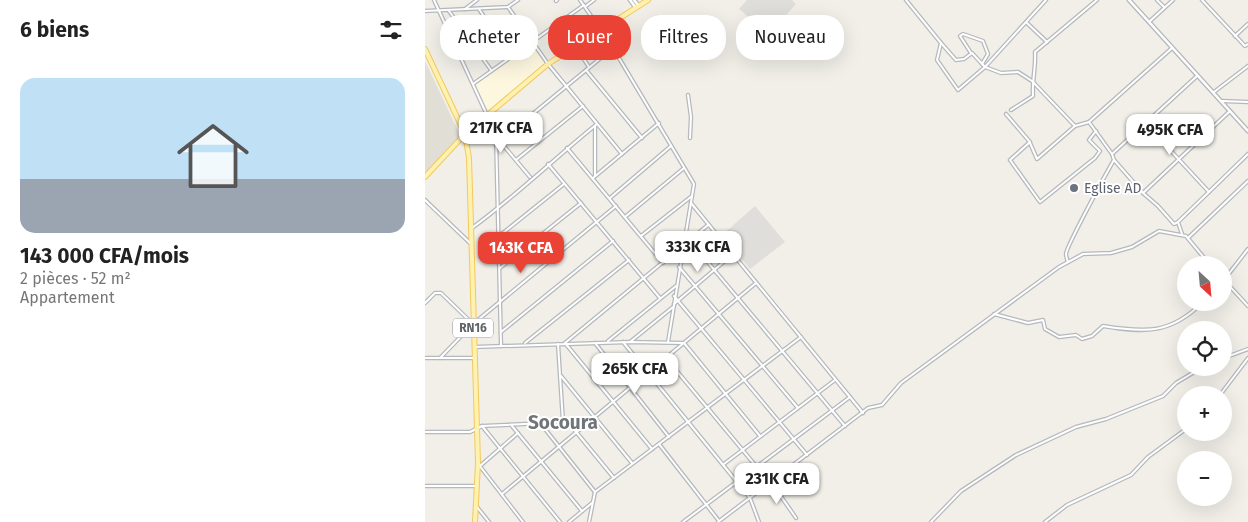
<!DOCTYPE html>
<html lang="fr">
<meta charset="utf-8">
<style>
body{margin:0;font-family:"Fira Sans",sans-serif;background:#f2f2f2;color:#222;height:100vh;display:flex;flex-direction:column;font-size:19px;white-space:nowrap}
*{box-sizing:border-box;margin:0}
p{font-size:16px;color:#767676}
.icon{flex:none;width:28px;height:28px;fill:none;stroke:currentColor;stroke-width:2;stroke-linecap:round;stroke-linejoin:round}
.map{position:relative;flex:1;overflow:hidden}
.side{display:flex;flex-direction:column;background:#fff;width:425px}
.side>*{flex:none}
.banner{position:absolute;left:15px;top:15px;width:475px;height:45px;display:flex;gap:10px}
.needle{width:32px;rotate:154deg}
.controls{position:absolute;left:752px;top:256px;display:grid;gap:10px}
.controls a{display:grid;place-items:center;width:55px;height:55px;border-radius:50%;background:#fff;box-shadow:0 5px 20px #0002;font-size:25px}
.price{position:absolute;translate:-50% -42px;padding:0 11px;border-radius:10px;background:#fff;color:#222;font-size:16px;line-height:32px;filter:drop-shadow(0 1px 2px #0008)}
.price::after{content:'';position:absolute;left:50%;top:30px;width:15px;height:11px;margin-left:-8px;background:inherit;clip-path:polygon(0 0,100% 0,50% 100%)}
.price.current{background:#ea4335;color:#fff}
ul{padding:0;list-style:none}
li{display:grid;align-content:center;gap:10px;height:265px;padding:0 20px}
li+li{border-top:1px solid #e0e0e0}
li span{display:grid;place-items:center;height:155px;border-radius:15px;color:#555}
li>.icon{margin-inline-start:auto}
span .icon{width:90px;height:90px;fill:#fffc;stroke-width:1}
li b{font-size:21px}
h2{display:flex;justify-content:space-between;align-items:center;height:60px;padding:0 20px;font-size:21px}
.chip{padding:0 18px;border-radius:20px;background:#fff;box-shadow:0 5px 20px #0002;font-size:18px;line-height:45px}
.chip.current{background:#ea4335;color:#fff}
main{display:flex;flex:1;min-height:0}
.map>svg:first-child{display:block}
.commercial{fill:#fef7e0}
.industrial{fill:#e0deda}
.education{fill:#e1ded6}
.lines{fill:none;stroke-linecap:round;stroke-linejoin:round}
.minor-casing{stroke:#b5b8bc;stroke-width:4.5}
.tertiary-casing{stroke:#b5b8bc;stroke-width:5}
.primary-casing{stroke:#f2c960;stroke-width:6}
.minor{stroke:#fff;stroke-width:2}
.tertiary{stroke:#fff;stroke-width:2.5}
.primary{stroke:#fff2af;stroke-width:4}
.worship-dot{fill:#6b7280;stroke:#fff;stroke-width:2}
.labels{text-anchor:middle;stroke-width:4;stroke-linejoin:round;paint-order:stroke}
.shield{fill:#fff;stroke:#8f9295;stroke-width:1}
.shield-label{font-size:12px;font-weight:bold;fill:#5f6368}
.worship-label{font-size:14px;fill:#5b616d;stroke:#fff;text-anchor:start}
.district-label{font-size:19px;font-weight:bold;fill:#70757a;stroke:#fff}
</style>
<main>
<section class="side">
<h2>6 biens<svg class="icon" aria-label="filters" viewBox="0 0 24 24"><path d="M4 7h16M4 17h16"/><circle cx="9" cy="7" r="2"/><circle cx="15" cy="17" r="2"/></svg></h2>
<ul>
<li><span style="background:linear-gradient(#bfe0f5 65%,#9aa5b1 0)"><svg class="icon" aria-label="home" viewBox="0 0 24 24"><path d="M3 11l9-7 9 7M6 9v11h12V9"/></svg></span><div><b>143 000 CFA/mois</b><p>2 pièces · 52 m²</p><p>Appartement</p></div></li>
</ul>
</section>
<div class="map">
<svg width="823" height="522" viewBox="0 0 823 522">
<rect width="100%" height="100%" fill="#f1efe8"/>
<path class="commercial" d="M106,42L121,63L63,112L48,84Z"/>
<g class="industrial">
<path d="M322,0H367L371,4L344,34L314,9Z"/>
<path d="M330,206L360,242L325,269L297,235Z"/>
</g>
<path class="education" d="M0,61L35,135L0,173Z"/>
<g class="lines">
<defs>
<g id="minor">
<path d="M9,0L62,115"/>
<path d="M155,0L188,48L269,184L243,342"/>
<path d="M481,0L516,43L512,60L533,90L560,67L621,0"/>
<path d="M732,0L739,7"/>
<path d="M777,0L820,46L823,44"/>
<path d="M131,1L132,0"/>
<path d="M161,6L169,0"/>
<path d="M83,7L123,64L197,154"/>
<path d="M40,9L52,0"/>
<path d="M54,9L85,57"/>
<path d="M0,11L83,7L93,0"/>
<path d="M24,11L66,70"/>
<path d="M724,22L748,0"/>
<path d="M602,23L622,42"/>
<path d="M146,27L157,42"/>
<path d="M810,36L823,24"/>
<path d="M516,43L531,60L539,59L547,53L560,67L576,73L593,72L607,81L650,126L664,122"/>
<path d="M150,46L164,67"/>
<path d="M747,48L664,122L687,154L772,76"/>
<path d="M546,53L535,36L538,34L558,41L563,54L557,64"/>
<path d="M161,70L217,138"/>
<path d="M48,84L159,5"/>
<path d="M789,92L823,66"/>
<path d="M263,95L266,117L265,138"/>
<path d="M797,101L823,102"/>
<path d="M586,110L608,96C607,80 611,67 610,52L672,0"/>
<path d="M581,114L605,142L585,160L615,202L670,158L675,151L664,140L671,131"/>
<path d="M57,120L105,177"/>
<path d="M721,124L784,192"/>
<path d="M71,135L76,345"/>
<path d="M76,140L188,48"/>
<path d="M605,143L612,159L650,126"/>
<path d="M142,148L238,263"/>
<path d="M687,154L689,160L718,193L805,111"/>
<path d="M91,160L158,106"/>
<path d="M123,164L235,298"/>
<path d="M170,176V126"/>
<path d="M168,178L234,123"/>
<path d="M718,193L733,206L749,224L753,222"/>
<path d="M185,198L246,146"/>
<path d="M0,200L45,243"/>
<path d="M266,203L438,413"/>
<path d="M200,217L259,168"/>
<path d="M47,228C91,196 130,158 172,124"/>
<path d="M757,234L753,222L823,154"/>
<path d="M260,235L420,426"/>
<path d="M216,236L267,196"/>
<path d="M73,237L139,184"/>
<path d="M763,238L823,181"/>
<path d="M823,249L799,280L823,306"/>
<path d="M643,262C642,259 641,257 641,254C641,247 683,170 689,160"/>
<path d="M254,267L373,408"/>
<path d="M75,268L156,203"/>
<path d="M249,296L382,455"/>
<path d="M0,303L10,293H16L48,324"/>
<path d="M249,304L308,254"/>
<path d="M569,314L603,323L618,320L620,329L634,337L651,335L657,339L667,336L678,326C721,333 746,334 778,302"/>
<path d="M76,332L188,241"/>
<path d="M183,341L251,286"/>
<path d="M198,342L325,498L334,522"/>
<path d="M205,342L248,307"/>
<path d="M100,343L204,260"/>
<path d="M170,343L244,437"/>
<path d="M133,344L138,422"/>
<path d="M49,347L205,342L259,343L335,436"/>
<path d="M0,358H50"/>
<path d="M15,358L48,324L191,206"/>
<path d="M241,358L345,483"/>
<path d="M799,358L823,349"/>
<path d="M136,376L207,463"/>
<path d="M795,395L823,358"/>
<path d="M116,424L170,492"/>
<path d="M57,426L135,522"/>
<path d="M87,426L157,511"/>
<path d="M0,432H45L57,426L143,422L189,478"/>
<path d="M234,444L294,521"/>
<path d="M227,449L140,343L283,225"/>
<path d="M299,464L410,380"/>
<path d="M54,465L98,522"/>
<path d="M55,466L93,433"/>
<path d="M346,482L371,518"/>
<path d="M0,486H50"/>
<path d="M77,494L331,283"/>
<path d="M52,507L64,522"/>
<path d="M144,522L167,503"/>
<path d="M164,522L170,492L376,337"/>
<path d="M258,522L425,397"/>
<path d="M293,522L443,408L457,405L476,383L634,267L658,254L686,253L707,247L734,231L761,236L785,265"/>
<path d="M506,522L536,491L591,455L651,427L681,419L738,396L751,383L776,368"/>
<path d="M620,522L642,505L706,475L723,457L761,429"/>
</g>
<g id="tertiary">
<path d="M205,0L211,8"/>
<path d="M209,0L214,6"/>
<path d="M704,0L823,131"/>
</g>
<g id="primary">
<path d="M0,49L40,134L44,158L53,463L50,522"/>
<path d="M0,177L40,134L123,64L223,0"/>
</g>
</defs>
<use href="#minor" class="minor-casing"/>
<use href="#tertiary" class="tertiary-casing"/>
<use href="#primary" class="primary-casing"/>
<use href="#minor" class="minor"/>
<use href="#tertiary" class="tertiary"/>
<use href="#primary" class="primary"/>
</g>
<circle class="worship-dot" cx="649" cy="188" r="5"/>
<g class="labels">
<rect class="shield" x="28" y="318.5" width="40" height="19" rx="4"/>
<g class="shield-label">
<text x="48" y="332">RN16</text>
</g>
<g class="worship-label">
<text x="659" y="193">Eglise AD</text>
</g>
<g class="district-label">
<text x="138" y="429">Socoura</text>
</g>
</g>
</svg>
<div class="controls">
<a><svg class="needle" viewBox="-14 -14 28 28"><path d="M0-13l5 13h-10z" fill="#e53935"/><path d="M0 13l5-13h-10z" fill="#767676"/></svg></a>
<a><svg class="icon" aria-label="locate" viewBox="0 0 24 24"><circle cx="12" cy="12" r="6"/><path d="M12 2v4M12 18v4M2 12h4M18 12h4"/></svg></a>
<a>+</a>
<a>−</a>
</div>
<b class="price" style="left:76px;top:154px">217K CFA</b>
<b class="price" style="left:745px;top:156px">495K CFA</b>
<b class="price" style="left:273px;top:273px">333K CFA</b>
<b class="price current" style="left:96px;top:274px">143K CFA</b>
<b class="price" style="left:210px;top:395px">265K CFA</b>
<b class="price" style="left:352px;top:505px">231K CFA</b>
<div class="banner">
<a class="chip">Acheter</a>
<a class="chip current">Louer</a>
<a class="chip">Filtres</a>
<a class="chip">Nouveau</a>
</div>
</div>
</main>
